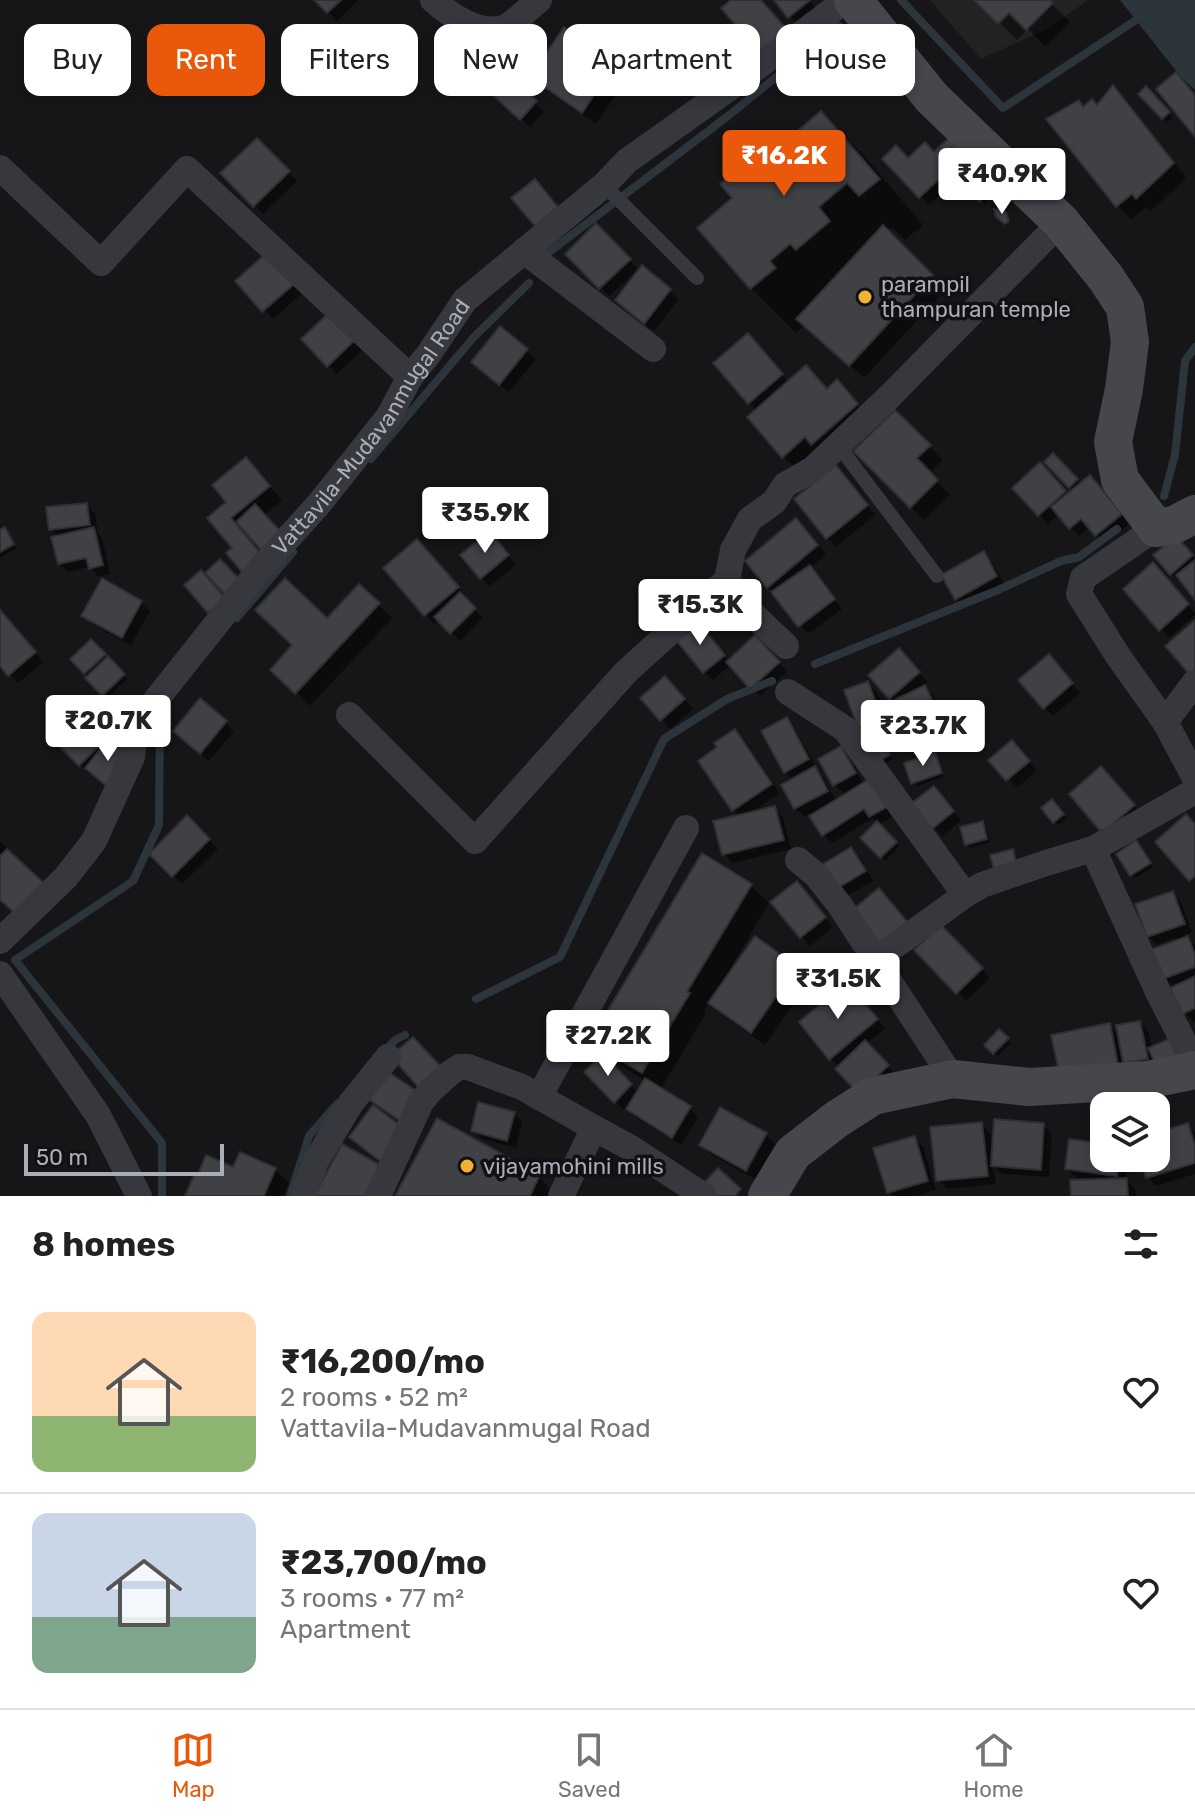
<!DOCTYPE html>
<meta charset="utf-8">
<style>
body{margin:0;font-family:Rubik,sans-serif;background:#f6f6f6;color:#222;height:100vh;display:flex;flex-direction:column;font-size:30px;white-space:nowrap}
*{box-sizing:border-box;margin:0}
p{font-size:26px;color:#767676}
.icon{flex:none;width:44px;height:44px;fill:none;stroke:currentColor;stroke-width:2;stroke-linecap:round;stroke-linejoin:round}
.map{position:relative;height:1196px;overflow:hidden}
.drawer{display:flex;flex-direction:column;background:#fff;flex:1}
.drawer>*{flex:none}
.hud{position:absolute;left:24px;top:24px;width:1148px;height:72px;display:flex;gap:16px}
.tools{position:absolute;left:1090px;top:1092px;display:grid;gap:16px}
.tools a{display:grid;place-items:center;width:80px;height:80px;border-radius:16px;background:#fff;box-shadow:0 4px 12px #0003;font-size:40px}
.scale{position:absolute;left:24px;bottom:20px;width:200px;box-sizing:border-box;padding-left:8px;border:4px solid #a8adb8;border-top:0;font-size:22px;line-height:28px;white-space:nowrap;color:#a8adb8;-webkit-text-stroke:6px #111113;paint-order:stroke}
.price{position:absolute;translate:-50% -68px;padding:0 18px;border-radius:8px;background:#fff;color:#222;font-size:26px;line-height:52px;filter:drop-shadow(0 2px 4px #0008)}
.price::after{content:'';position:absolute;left:50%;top:48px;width:24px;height:18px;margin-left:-12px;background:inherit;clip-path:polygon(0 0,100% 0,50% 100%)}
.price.active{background:#ea580c;color:#fff}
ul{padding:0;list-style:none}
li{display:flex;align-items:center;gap:24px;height:200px;padding:0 32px}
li+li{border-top:2px solid #e0e0e0}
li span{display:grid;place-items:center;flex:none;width:224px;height:160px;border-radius:16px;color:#555}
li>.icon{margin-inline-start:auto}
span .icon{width:96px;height:96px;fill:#fffc;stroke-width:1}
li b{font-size:34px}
h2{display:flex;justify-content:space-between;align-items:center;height:96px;padding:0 32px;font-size:34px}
.chip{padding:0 28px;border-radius:16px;background:#fff;box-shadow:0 4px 12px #0003;font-size:28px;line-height:72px}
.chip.active{background:#ea580c;color:#fff}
.dock{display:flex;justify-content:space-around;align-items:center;height:112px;border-top:2px solid #e0e0e0;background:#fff;font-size:22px;color:#767676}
.dock a{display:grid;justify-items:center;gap:4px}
.dock .active{color:#ea580c}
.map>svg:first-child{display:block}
.built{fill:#222225}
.water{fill:#2c353c}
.shadow{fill:#0007;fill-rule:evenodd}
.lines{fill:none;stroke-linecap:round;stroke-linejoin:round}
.stream{stroke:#2c353c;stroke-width:8}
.building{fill:#404145;stroke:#303034;stroke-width:2}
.lane{stroke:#37383d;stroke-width:14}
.street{stroke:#37383d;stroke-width:26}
.secondary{stroke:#45474d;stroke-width:38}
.poi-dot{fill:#f2b134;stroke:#111113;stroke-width:3}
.labels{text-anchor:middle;stroke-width:7;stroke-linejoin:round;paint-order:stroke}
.poi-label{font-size:22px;fill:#a8adb8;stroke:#111113;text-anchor:start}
.street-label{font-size:22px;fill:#a8adb8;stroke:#111113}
</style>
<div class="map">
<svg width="1195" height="1196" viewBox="0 0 1195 1196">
<rect width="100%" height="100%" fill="#161618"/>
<path class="built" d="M930,0H1088L1051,27L981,59Z"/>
<path class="water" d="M1120,0H1195V90L1181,77Z"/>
<g class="shadow">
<path d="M317,0H358L337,21Z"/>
<path d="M776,0H809L817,10L798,25Z"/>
<path d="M977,0H1048L1070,22L1045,46L1028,29L1017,40Z"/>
<path d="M614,64L628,77L596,124L546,90L533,77Z"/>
<path d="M503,73L544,112L530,127L498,97Z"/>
<path d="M1113,88L1127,101L1186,178L1151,211L1146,207L1131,219L1117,205L1084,108L1097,107Z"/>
<path d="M1146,89L1172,117L1167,122L1141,94Z"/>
<path d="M821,113L866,158L923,225L905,240L892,227L887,231L945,290L864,378L805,325L796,333L751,288L700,228L735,198L762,164Z"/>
<path d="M953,136L977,160L929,205L885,159L908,161L934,154Z"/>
<path d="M257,140L297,181L263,214L223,173Z"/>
<path d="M989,187L993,191L985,204L966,192Z"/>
<path d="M596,226L638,269L609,296L568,254Z"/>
<path d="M271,252L306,290L273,319L238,281Z"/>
<path d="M643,268L679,299L654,331L626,308Z"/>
<path d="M332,313L365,347L337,374L304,339Z"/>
<path d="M501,329L536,359L509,392L482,370Z"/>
<path d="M757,345L789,383L850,396L870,418L797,470L783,456L757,411L749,402Z"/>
<path d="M895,412L943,460L929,473L950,495L924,520L856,451Z"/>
<path d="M1053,456L1081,485L1099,486L1129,524L1105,543L1090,527L1079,536L1059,514L1048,524L1015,488L1040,465L1068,496L1074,491L1047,462Z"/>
<path d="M246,459L282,500L243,533L278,575L261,589L248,575L235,548L210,518L229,503Z"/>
<path d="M845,476L875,515L836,547L827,538Z"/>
<path d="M86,505L95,514L98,534L102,538L110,574L99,577L90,567L68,572L59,563V537L50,529Z"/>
<path d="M805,529L826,554L810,568L842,609L808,634L768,586Z"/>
<path d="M5,530L16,549L0,558V532Z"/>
<path d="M498,542L516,565L490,586L481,578Z"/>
<path d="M1180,542L1195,559V597L1178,575L1175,577L1156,556Z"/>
<path d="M425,550L466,596L464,598L483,618L460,641L439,619L434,624L385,568Z"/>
<path d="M983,554L992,563L1005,585L965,607L957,598Z"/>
<path d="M1161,574L1195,613V615L1169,638L1161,629Z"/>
<path d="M360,587L392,618L310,706L286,683Z"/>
<path d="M141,602L150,611L131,645L92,624L84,615Z"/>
<path d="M0,612L43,662L18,683L0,663Z"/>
<path d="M705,633L729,662L755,637L787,672L760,696L731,665L713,680L704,672Z"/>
<path d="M91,642L127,679L107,698L88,678L89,676L73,659Z"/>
<path d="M908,660L927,682L923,686L934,696L939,709L943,708L952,716L958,730L916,750L907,742L895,702L871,675Z"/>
<path d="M1057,666L1080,693L1053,716L1044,707Z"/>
<path d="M868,684L877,692L890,728L877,733L881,737L893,759L881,765L870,737L860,727Z"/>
<path d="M674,687L693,709L670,729L643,698Z"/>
<path d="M201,701L234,731L209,761L184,739Z"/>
<path d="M786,720L795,729L817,769H815L823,777L837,802L846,796L835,785L841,749L849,758L864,784L894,816L879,825L899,847L885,861L863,838L878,823L873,818L832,843L824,835L810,814L804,817L796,808L783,785L793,780L785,772Z"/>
<path d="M79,726L103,749L89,774L61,745Z"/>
<path d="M735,731L744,740L780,793L749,814L774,808L783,817L791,849L733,863L724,854L740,817L733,810L720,748Z"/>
<path d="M1020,752L1037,770L1017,788L991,760Z"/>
<path d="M934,755L938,759L944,777L917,786L913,782Z"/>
<path d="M1110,778L1142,815L1112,840Z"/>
<path d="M943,797L961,821L942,836L934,827Z"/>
<path d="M1056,806L1067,819L1058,825L1055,821Z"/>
<path d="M187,818L218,849L182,884L151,854Z"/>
<path d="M982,823L986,827L990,842L970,848L966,844Z"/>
<path d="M0,841L13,855L0,898Z"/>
<path d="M1140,846L1153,867L1136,878L1132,875Z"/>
<path d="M851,849L860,858L873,881L848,895L839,887Z"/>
<path d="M703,856L751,886L769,903L726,976L728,977L796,967L809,981L765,1045L724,1016L710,1002L704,1011L706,1013L660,1090L689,1108L698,1117L681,1145L637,1118L626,1107L624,1110L587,1072L605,1055L592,1042ZM606,1057L646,1081L638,1093L605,1058Z"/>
<path d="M805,892L833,927L810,946L773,903Z"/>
<path d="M1172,894L1181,902L1192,932L1184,935L1195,946V1021L1194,1022L1185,1013L1175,988L1165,978L1176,942L1175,938L1157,945L1148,936Z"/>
<path d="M941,927L990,978L966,1001L917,950Z"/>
<path d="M855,993L885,1029L866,1044L896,1075L869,1101L831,1058Z"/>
<path d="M1140,1023L1149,1032L1152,1049L1181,1063L1070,1084L1109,1026L1120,1036Z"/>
<path d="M999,1031L1011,1043L998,1056L987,1045Z"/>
<path d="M514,1113L522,1122L516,1148L482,1139L473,1130Z"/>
<path d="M981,1124L990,1133L992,1151L1043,1125L1052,1134L1049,1177L1002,1174L993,1165L996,1184L947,1189L938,1180Z"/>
<path d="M1188,1126L1195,1133V1174L1156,1186L1148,1177L1142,1158H1156V1136Z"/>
<path d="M766,1135L775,1144L755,1179L710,1154L701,1145Z"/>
<path d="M914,1138L923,1147L936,1190L915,1196H892L888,1192Z"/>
<path d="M1104,1146V1158H1128L1126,1179L1135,1189L1136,1196H1073L1089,1179L1076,1178L1067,1169Z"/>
<path d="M234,1170H275L289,1183L283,1196H187Z"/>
<path d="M539,1177L556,1196H398Z"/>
</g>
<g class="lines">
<g class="stream">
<path d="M901,0L1003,108L1142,16"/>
<path d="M548,253L728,116L839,26"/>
<path d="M371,459L473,338L529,283"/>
<path d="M1164,496L1175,455L1185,361L1195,347"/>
<path d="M237,618L293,552"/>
<path d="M815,664L998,590L1061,561L1079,557L1117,529"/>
<path d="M476,999L560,957L664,739L727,699L772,681"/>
<path d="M385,1051L395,1040L405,1035"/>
<path d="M162,1196V1143L15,960L133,881L159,825L160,713L166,706"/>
<path d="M290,1196L309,1136L338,1103"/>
</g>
</g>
<g class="building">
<path d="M314,0H341L327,13Z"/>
<path d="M731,0H761L789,32L761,56L721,8Z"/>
<path d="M774,0H810L788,18Z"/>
<path d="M974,0H1050L1053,3L1026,30L1009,13L998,24Z"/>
<path d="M564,27L616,62L582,113L530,77Z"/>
<path d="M503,70L537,101L520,120L486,89Z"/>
<path d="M1176,72L1195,95V137L1156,89Z"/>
<path d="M1113,85L1174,163L1136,199L1132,194L1116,207L1046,119L1079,100L1083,107L1092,99L1097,105Z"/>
<path d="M1146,86L1170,112L1162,119L1138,94Z"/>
<path d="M821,111L880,179L859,196L847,183L819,207L830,221L796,250L790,244L770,261L776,268L750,289L697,228L732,198L720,184L755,154L762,161Z"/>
<path d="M953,134L970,150L919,198L882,159L896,145L908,158L925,142L934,152Z"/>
<path d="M257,138L290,171L253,207L220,173Z"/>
<path d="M970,172L991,186L980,202L960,188Z"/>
<path d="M535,179L558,207L535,226L511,198Z"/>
<path d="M994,209L1006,212L1009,221L1005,224L996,217Z"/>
<path d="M596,223L631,259L599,289L565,254Z"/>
<path d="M883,225L933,275L849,366L796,319Z"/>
<path d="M271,249L299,280L262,312L235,281Z"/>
<path d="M642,265L671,289L644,324L615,300Z"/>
<path d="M332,310L358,337L327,367L301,339Z"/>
<path d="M500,326L528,349L499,385L471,362Z"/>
<path d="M748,333L783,374L748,404L713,363Z"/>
<path d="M806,365L827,389L837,379L858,404L811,445L805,437L782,458L747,417Z"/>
<path d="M895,410L931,445L917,458L938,480L910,508L853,451Z"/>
<path d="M1053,453L1078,479L1069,488L1044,462Z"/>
<path d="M246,457L270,486L231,518L266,560L246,577L226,553L232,548L207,518L226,502L212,485Z"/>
<path d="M1040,462L1066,491L1038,516L1012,488Z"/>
<path d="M836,465L868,505L826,539L794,499Z"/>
<path d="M1090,475L1122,514L1095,536L1081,519L1069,529L1051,507Z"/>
<path d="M87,503L90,525L49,530L46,507Z"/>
<path d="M255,504L284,535L265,554L236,522Z"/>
<path d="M796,518L818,545L767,588L745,561Z"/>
<path d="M5,527L14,544L0,552V530Z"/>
<path d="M94,527L103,565L89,569L86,558L58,564L51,537Z"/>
<path d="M490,531L509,555L480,579L460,555Z"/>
<path d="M1176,536L1193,555L1170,575L1153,555Z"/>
<path d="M417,539L459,587L424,616L383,568Z"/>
<path d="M984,551L997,576L955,600L941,575Z"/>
<path d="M220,559L240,580L225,594L205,573Z"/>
<path d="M1195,560V600L1176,575Z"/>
<path d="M1153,562L1189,604L1159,631L1123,589Z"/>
<path d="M810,565L835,599L798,627L771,592Z"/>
<path d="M201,570L225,598L208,613L184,585Z"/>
<path d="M102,578L142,601L122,638L81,616Z"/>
<path d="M285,578L327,618L359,584L380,603L295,694L270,670L292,645L255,610Z"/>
<path d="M460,592L476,608L450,634L434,617Z"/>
<path d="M0,610L36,652L8,676L0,666Z"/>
<path d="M1195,620V673L1191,676L1165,646Z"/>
<path d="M697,621L725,655L703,673L675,639Z"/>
<path d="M755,635L780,662L750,689L726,662Z"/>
<path d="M91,639L106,654L84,674L70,659Z"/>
<path d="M899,648L920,672L889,699L868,675Z"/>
<path d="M1049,654L1073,683L1043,709L1018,680Z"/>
<path d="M108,656L125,674L102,696L85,678Z"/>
<path d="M665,676L685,699L660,721L640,698Z"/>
<path d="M868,681L882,719L858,728L844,690Z"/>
<path d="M925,685L936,708L944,705L951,721L905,743L886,704Z"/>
<path d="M200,698L227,721L200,754L173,731Z"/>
<path d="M787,717L809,759L784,773L761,731Z"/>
<path d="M79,723L101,744L79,766L58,745Z"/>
<path d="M735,729L772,784L732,811L698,761L717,747L714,743Z"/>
<path d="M878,731L890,755L875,763L862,738Z"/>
<path d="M108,739L131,758L108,787L85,768Z"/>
<path d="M1012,740L1030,761L1006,781L988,760Z"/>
<path d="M841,746L856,773L833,786L818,759Z"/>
<path d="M935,752L942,773L911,784L904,763Z"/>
<path d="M815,766L828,791L794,809L781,785Z"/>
<path d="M1101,766L1135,805L1102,833L1069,794Z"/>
<path d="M869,779L887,807L869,817L864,809L822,836L809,816Z"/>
<path d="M934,786L954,811L932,829L912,803Z"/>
<path d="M1052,799L1064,814L1053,823L1041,808Z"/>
<path d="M775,806L784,840L722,855L713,821Z"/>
<path d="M1186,814L1195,824V876L1189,881L1155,842Z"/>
<path d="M187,815L210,839L172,877L149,854Z"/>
<path d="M877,821L897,842L880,858L860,838Z"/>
<path d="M983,821L987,839L965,845L960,827Z"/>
<path d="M1136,840L1151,863L1130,876L1116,854Z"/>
<path d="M851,847L866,871L838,888L823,864Z"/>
<path d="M7,849L46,885L18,916L0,900V856Z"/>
<path d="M1013,849L1017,867L995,873L990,855Z"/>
<path d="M702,853L752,884L687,992L690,993L642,1073L589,1042Z"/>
<path d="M797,881L826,917L800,938L770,902Z"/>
<path d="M879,888L909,924L880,948L850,912Z"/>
<path d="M1173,891L1185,924L1147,937L1135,904Z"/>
<path d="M941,925L983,968L956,994L914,950Z"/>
<path d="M755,936L797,966L751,1033L708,1003Z"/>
<path d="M1188,936L1195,955V967L1163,979L1152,949Z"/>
<path d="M1195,976V1008L1183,1014L1170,988Z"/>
<path d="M847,982L878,1019L829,1060L799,1022Z"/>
<path d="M1140,1021L1148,1059L1123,1063L1116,1025Z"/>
<path d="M1110,1023L1118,1065L1060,1077L1051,1035Z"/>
<path d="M999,1029L1009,1038L993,1054L984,1045Z"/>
<path d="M413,1037L442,1068L419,1088L391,1056Z"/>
<path d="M1169,1039L1178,1059L1157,1068L1148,1048Z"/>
<path d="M865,1040L889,1065L859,1094L835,1069Z"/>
<path d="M603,1054L632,1084L614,1103L584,1072Z"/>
<path d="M387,1071L418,1092L399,1120L368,1099Z"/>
<path d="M645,1078L691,1106L672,1138L626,1109Z"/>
<path d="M478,1102L515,1112L507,1141L471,1131Z"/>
<path d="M373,1105L405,1129L380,1161L349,1137Z"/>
<path d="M720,1107L767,1133L746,1171L699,1145Z"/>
<path d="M437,1118L540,1175L530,1196H395Z"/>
<path d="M994,1119L1044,1123L1041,1170L991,1166Z"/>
<path d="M982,1122L988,1176L936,1181L930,1127Z"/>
<path d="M1188,1123L1195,1145V1163L1146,1178L1140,1158H1156V1133Z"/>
<path d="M915,1136L928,1181L887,1193L873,1148Z"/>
<path d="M1069,1139L1104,1144V1158H1119L1117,1176L1065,1169Z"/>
<path d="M342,1144L382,1166L367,1196H314Z"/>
<path d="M240,1152L276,1168L264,1196H185L195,1173L198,1175L206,1155L233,1167Z"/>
<path d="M718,1168L741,1189L735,1196H717L704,1183Z"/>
<path d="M1127,1178L1128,1196H1071L1070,1180Z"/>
</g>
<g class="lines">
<g class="lane">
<path d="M604,185L697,278"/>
<path d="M838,445L937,576"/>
</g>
<g class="street">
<path d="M433,0C451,16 479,35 503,28C513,25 530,7 539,0"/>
<path d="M0,168L101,263L187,169L410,377"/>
<path d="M524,251L653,349"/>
<path d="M1156,528L1083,578L1079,594L1118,656L1165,722L1195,778"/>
<path d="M786,646L746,608L727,580L733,550L750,519L774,502L785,485L813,469L889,397L1061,222"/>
<path d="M788,692L845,729L965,895"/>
<path d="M349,715L475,841L625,673L727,580"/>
<path d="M1165,722L1195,682"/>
<path d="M1093,849L1159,994L1195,1064"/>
<path d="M798,860L816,875L839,904L953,1079"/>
<path id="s1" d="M0,941L66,877L94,841L132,757L136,725L260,569L318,505L389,416L410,377L428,355L465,300L604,185L627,161L731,87L846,0"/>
<path d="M875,960L965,895L982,885L1046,863L1093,849L1195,791"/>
<path d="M0,974L98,1115L139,1196"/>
<path d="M539,1097L686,828"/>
<path d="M303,1196L316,1161L351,1103L388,1057"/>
<path d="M378,1196L421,1102L431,1090L450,1073L459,1067H468L522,1087L594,1128"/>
<path d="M561,1196L594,1128L629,1147L704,1196"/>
</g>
<g class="secondary">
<path d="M853,0L932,98L1061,222L1106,278L1125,307L1130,342L1124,389L1113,442L1120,480L1156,528L1174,525L1195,514"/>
<path d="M767,1196L793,1153L837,1119L873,1096L953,1079L1029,1087L1147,1080L1195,1070"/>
</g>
</g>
<g class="poi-dot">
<circle cx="865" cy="297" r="8"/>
<circle cx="467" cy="1166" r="8"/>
</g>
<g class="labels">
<g class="poi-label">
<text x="881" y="292">parampil<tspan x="881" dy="25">thampuran temple</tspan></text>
<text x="483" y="1174">vijayamohini mills</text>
</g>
<g class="street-label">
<text dy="8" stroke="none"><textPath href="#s1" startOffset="642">Vattavila-Mudavanmugal Road</textPath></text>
</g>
</g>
</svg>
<div class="tools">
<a><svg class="icon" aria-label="layers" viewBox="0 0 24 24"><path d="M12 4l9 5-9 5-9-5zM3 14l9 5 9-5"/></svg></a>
</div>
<div class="scale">50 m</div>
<b class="price active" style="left:784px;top:198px">₹16.2K</b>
<b class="price" style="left:1002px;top:216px">₹40.9K</b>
<b class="price" style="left:485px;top:555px">₹35.9K</b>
<b class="price" style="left:700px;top:647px">₹15.3K</b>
<b class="price" style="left:108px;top:763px">₹20.7K</b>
<b class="price" style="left:923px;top:768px">₹23.7K</b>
<b class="price" style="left:838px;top:1021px">₹31.5K</b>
<b class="price" style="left:608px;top:1078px">₹27.2K</b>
<div class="hud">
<a class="chip">Buy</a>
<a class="chip active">Rent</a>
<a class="chip">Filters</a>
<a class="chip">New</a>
<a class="chip">Apartment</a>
<a class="chip">House</a>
</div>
</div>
<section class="drawer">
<h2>8 homes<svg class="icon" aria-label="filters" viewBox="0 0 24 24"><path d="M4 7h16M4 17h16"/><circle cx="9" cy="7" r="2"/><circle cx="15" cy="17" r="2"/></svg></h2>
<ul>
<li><span style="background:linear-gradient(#ffd9b3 65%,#8fb573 0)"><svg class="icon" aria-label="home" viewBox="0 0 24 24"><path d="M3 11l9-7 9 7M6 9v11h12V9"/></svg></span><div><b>₹16,200/mo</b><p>2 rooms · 52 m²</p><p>Vattavila-Mudavanmugal Road</p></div><svg class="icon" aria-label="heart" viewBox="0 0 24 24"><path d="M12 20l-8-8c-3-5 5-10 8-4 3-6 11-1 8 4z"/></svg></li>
<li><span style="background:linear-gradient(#c9d6e8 65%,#7fa58c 0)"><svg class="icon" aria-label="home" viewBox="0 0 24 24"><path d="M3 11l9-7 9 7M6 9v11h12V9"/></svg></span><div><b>₹23,700/mo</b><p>3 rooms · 77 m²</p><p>Apartment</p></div><svg class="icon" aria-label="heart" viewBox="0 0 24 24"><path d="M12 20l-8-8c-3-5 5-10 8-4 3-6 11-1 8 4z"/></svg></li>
</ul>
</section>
<nav class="dock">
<a class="active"><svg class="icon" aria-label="map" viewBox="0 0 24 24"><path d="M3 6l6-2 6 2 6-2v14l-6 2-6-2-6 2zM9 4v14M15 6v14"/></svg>Map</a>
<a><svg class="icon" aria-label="saved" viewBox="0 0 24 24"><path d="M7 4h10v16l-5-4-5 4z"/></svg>Saved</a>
<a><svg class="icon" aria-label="home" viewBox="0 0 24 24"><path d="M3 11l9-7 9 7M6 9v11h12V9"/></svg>Home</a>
</nav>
